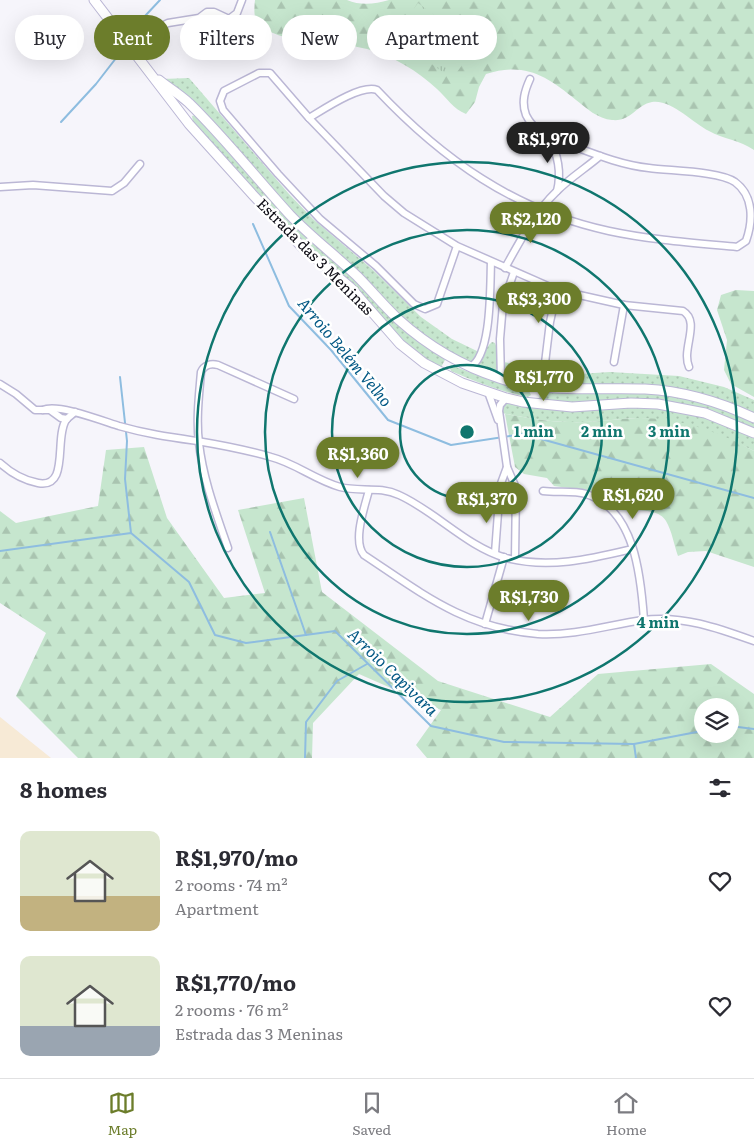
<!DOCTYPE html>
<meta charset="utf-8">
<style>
body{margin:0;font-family:Literata,serif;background:#f2f2f3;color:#2b2b33;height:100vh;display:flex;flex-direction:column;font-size:19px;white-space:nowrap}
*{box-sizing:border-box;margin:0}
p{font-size:16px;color:#7c7c81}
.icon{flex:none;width:28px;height:28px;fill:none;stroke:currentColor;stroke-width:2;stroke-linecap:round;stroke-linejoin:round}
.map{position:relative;height:758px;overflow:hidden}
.details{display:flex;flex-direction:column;background:#fff;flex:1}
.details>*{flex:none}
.guide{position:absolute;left:15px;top:15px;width:500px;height:45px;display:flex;gap:10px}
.buttons{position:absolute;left:694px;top:698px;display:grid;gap:10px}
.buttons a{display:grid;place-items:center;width:45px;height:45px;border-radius:50%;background:#fff;box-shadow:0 5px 20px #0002;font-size:25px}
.price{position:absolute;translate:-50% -42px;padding:0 11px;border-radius:18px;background:#6c7d2b;color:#fff;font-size:16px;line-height:32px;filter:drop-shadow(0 1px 2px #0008)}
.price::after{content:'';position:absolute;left:50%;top:30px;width:15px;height:11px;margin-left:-8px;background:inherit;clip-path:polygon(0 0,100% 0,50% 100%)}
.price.selected{background:#222;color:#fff}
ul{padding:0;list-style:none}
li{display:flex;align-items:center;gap:15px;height:125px;padding:0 20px}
li span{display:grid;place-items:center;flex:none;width:140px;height:100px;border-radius:10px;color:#555}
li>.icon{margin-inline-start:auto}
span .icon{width:60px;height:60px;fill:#fffc;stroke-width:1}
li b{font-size:21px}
h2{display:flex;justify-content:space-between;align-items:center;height:60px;padding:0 20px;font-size:21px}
.tag{padding:0 18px;border-radius:22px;background:#fff;box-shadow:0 5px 20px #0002;font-size:18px;line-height:45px}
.tag.selected{background:#6c7d2b;color:#fff}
.menu{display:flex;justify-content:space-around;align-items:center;height:70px;border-top:1px solid #e1e1e2;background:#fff;font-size:14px;color:#7c7c81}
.menu a{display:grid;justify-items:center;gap:2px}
.menu .selected{color:#6c7d2b}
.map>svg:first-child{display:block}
.education{fill:#f7ead6}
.grass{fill:url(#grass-dots)}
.forest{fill:url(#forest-firs);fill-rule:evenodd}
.park{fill:url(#park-tufts)}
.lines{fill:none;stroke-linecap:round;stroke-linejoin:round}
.stream{stroke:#8ebde0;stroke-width:2}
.minor-casing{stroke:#bbb7d5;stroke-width:9}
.secondary-casing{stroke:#bbb7d5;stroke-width:11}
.minor{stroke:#fff;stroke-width:6}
.secondary{stroke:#fff;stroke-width:9}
.ring{fill:none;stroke:#0f766e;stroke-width:2.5}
.labels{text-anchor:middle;stroke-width:5;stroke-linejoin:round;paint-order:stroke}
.street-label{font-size:15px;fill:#0d0c15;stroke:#fff}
.water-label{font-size:16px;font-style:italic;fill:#045985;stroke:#fff}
.centre{fill:#0f766e;stroke:#fff;stroke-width:2.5}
.ring-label{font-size:15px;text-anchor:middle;font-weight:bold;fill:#0f766e;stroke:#fff;stroke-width:5;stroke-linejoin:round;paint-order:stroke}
</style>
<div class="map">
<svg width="754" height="758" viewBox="0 0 754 758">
<defs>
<pattern id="grass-dots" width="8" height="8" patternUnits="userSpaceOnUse" patternTransform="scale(1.25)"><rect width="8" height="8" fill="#c6e6ce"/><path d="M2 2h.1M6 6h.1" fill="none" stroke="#a9c4b0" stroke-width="1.8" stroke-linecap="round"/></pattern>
<pattern id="forest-firs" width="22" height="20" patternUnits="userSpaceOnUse" patternTransform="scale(1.25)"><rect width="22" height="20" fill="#c6e6ce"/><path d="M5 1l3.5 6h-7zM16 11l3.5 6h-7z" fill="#a9c4b0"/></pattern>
<pattern id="park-tufts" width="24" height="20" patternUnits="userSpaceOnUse" patternTransform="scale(1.25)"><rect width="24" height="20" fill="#c6e6ce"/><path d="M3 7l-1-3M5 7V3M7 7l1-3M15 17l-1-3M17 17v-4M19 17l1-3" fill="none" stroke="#a9c4b0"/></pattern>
</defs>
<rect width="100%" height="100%" fill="#f6f5fb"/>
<path class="education" d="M0,717L51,758H0Z"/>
<g class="grass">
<path d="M189,78L289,194L313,219L373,270L421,317L452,339L479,352L474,361C433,371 202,119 163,79Z"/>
<path d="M196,115L350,273L445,360L440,369L399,338L283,224L193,122L192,116Z"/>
<path d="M492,342L495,343L498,351V374L477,366C484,359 484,348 492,342Z"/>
<path d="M504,362L544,371L579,374L610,372L679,376L724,387L754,400V415L711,398L533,383L507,376L503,369Z"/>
<path d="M451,365L492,381L529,391L531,395L528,397C501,392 476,382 451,371L450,368Z"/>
<path d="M540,391C593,391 649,387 700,401C718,406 736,414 754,421V430L697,408L584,404L539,400Z"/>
<path d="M507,402L638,406L696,414L754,436V451C726,436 669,418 637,418C614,419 592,423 569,422C546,422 523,417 501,413L502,405Z"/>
</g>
<g class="forest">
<path d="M255,0H347C361,6 375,4 389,0H754V150C740,140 723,139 709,131C693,123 671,99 652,102C636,105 631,122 612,120C598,119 586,108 576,100C546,75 524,62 486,74L479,87L475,102L466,114C453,109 447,98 437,89C418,71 393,56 367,49C336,41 303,46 273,33C270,32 264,31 262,29C253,21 254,10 255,0Z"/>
<path d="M736,290L754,291V397L731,384L724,370L727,340L717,310L721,295Z"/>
<path d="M505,414C526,417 547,422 569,422C592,423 615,419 637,418C677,417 720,432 754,451V567L706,551L688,552L678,556C674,545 672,531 666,521C658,507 633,511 620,510C595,486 585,491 554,486L547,478L524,474L515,467Z"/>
<path d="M144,447L167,518L224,598L265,593L238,510L304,498L322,592L438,681L550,717L598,674L711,664L754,694V758H427L416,745L441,710L359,674L313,723L312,758H78L16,696L46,633L0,603V511L16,523L98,506L106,450ZM702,706H730V734H702Z"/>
</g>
<path class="park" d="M418,3L476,46L452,79L394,36Z"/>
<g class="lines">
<g class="stream">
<path d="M129,33L160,0"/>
<path d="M61,122L96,84L120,53"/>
<path d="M253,224L289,306L331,350L388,420L451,445L523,434L754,498"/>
<path d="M120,377L127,441L125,479L131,533"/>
<path d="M270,532L306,635"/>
<path d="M0,551L131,533L189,582L215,635L246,643L335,631L431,726L504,742L634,744L702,731"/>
<path d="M730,726L754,729"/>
<path d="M634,744L636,758"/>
<path d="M305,758L306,722L337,681L367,664"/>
</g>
<defs>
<g id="minor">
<path d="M126,44L168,23L199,18L207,12H214L229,19L237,13L242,0"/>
<path d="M309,118C324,109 361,84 377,90C442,159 515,211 609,231C651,240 694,243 737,247L746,241C753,221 754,196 735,182C719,171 670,171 649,168C620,165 592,153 565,143C556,139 546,136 538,130C533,126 529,121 526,115C521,102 525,90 530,79"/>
<path d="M548,136C558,154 562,171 557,191"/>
<path d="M0,187L33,185L112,191L124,183L140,164"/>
<path d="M457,246L437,304L425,309L414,304L376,266L320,219L278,174L223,110L220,101L224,91L259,73H270L309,118L384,196L404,213L457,246L557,290L624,305L683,311C701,322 681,349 689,367"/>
<path d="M505,268C520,241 535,212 557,191C570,178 586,168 600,156"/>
<path d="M614,362L624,305"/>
<path d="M545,363L550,322L557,290"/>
<path d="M470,367C492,356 490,285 491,262"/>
<path d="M501,379L500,339L503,304L514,272"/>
<path d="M0,384L16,394L35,410H50L61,418L67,419"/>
<path d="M488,392L498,420"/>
<path d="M506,398L500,405L499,411L507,467L516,488L515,559"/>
<path d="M43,410C57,403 103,421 119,426C147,434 169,437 197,441C221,445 247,450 271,457C295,463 315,480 340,487C359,492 380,486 399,495C435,511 467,547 506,558C549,569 590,559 632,549"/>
<path d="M0,463C11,473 22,480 38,483C70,489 54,438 66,420C68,417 72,415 75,412"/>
<path d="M369,490C365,506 352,541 364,555C423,594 464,628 538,634C575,636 608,625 643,620C682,615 718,628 754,641"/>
<path d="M543,491C557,493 572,490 586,494C635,509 641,577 644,620"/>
<path d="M499,497H516"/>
<path d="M228,548C216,513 203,479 199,443C196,420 199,395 201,372C204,365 211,363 218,365L294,399"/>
<path d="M495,553L500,486L507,467"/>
<path d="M485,624L504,557"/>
</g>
<g id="secondary">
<path d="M94,0L189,124L253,195L301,246L351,288L400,344L424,363L462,383L506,398L523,402L572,407L631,403L658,404L705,413L754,433"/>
<path d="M159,80C169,88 179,94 189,103C225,138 256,178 290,215C311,237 335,255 357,276C371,290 384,306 399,320C428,346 462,366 499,378C547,394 596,387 645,389C683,391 720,402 754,418"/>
</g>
</defs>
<use href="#minor" class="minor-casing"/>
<use href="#secondary" class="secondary-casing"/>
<use href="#minor" class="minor"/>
<use href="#secondary" class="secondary"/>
</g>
<g class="ring">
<circle cx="467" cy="432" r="67"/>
<circle cx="467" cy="432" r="135"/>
<circle cx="467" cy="432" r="202"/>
<circle cx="467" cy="432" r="270"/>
</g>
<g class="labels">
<g class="street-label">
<text transform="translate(315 257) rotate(45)" y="5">Estrada das 3 Meninas</text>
</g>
<g class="water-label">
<text transform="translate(345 352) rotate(50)" y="6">Arroio Belém Velho</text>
<text transform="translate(393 672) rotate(44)" y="6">Arroio Capivara</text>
</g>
</g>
<circle cx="467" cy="432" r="8" class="centre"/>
<g class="ring-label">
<text x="534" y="437">1 min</text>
<text x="602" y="437">2 min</text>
<text x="669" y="437">3 min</text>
<text x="658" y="628">4 min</text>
</g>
</svg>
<div class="buttons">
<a><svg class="icon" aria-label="layers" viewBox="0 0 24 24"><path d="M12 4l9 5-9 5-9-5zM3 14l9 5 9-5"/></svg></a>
</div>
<b class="price selected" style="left:548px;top:164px">R$1,970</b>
<b class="price" style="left:531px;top:244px">R$2,120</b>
<b class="price" style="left:539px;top:324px">R$3,300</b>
<b class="price" style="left:544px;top:402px">R$1,770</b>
<b class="price" style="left:358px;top:479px">R$1,360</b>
<b class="price" style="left:633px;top:520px">R$1,620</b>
<b class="price" style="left:487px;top:524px">R$1,370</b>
<b class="price" style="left:529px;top:622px">R$1,730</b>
<div class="guide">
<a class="tag">Buy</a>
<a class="tag selected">Rent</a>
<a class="tag">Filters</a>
<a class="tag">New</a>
<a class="tag">Apartment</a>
</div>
</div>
<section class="details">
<h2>8 homes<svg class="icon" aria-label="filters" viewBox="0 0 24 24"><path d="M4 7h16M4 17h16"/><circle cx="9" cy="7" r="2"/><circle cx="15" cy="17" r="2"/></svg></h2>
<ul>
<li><span style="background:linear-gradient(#dfe7d0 65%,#c2b280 0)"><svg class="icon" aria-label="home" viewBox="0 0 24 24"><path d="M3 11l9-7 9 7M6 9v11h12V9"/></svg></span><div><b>R$1,970/mo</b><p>2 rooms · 74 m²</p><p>Apartment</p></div><svg class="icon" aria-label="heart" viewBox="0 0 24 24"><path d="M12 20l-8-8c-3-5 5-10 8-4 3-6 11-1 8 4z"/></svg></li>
<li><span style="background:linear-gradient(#dfe7d0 70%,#9aa5b1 0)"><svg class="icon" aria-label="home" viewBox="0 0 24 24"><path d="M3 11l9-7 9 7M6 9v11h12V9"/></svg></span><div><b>R$1,770/mo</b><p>2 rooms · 76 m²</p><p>Estrada das 3 Meninas</p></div><svg class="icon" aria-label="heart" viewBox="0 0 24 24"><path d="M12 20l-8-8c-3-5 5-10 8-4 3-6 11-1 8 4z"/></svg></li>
</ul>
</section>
<nav class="menu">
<a class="selected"><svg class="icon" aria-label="map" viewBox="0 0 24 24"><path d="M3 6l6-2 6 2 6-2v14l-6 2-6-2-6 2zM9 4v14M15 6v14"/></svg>Map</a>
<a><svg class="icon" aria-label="saved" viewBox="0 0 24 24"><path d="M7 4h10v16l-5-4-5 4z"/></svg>Saved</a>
<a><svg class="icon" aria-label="home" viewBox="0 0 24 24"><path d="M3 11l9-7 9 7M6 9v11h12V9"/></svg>Home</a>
</nav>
